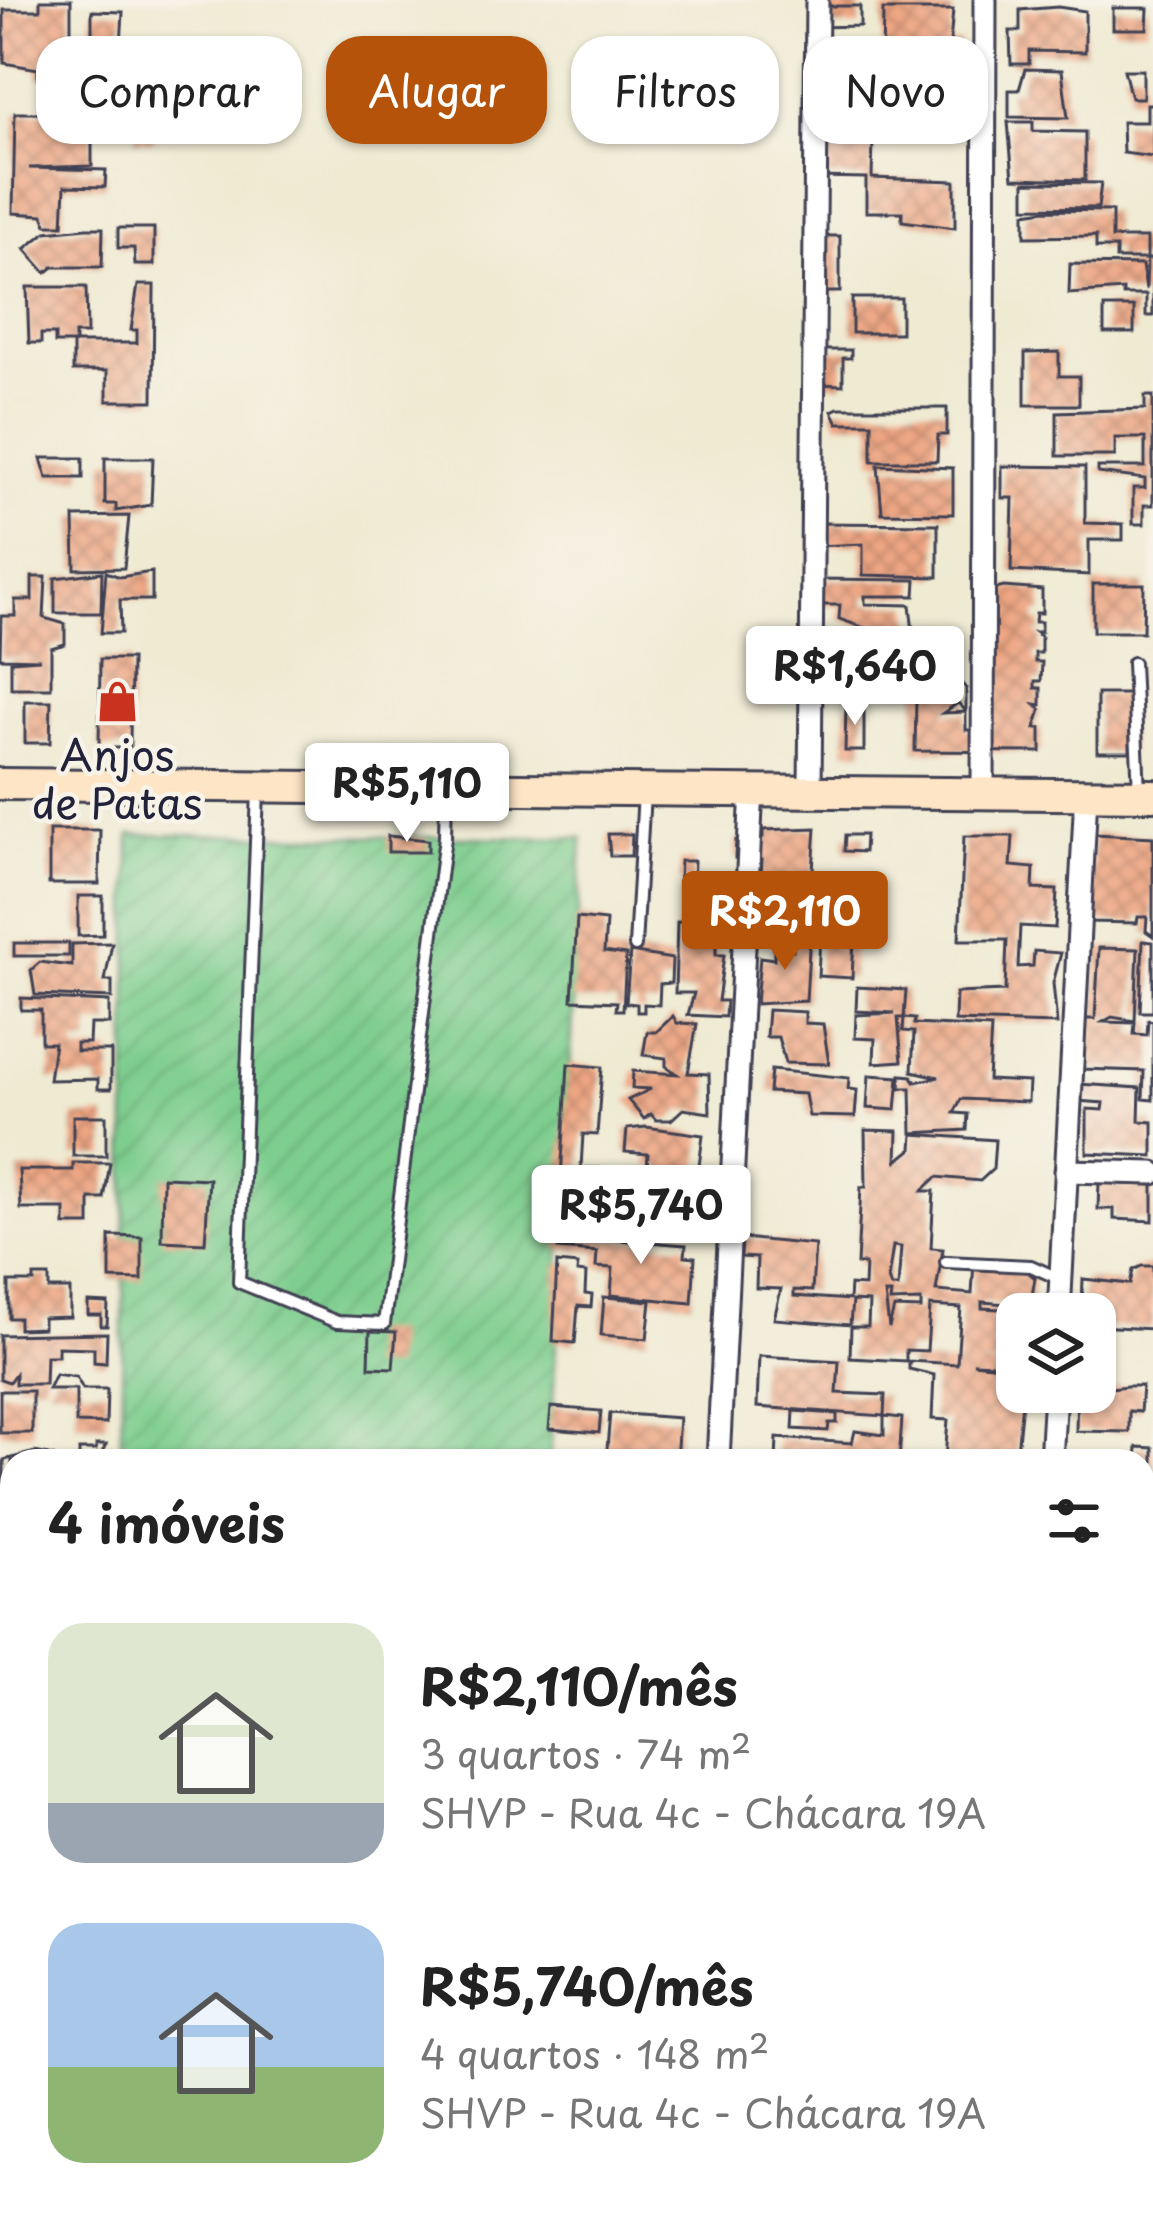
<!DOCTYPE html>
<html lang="pt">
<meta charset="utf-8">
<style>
body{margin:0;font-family:"Playpen Sans",sans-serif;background:#f6f6f6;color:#222;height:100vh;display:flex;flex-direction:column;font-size:45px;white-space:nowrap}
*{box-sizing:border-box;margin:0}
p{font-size:39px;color:#767676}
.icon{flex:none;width:66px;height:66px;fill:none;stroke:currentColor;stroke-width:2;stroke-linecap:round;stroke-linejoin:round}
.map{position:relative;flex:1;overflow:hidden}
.details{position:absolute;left:0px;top:1449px;width:1155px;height:771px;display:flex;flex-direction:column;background:#fff;border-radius:36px 36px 0 0;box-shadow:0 3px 9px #0004}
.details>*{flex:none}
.top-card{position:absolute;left:36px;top:36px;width:1083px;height:108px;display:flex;gap:24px}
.fabs{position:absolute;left:996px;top:1293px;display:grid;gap:24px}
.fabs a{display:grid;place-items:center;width:120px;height:120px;border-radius:24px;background:#fff;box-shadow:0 3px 9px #0004;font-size:60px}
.price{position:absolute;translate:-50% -102px;padding:0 27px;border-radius:12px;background:#fff;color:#222;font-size:39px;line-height:78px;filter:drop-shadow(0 3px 6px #0008)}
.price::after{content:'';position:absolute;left:50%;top:72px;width:36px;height:27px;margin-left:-18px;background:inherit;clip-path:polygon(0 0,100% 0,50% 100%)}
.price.on{background:#b45309;color:#fff}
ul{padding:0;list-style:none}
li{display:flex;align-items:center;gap:36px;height:300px;padding:0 48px}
li span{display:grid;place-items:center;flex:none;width:336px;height:240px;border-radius:36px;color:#555}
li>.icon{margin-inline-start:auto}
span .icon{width:144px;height:144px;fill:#fffc;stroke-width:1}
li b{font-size:51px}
h2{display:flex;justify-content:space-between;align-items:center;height:144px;padding:0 48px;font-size:51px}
.chip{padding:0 42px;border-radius:36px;background:#fff;box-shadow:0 3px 9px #0004;font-size:42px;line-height:108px}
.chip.on{background:#b45309;color:#fff}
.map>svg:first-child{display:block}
.forest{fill:url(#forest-firs);stroke:#446a5a;stroke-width:3}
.garden{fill:url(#garden-furrows);stroke:#507865;stroke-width:3}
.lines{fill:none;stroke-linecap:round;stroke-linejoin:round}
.stream{stroke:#3aacb3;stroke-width:6}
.building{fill:url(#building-cross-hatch);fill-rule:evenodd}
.lane-casing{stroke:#414052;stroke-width:16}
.street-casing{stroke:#414052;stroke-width:27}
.secondary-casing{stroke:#414052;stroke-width:36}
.lane{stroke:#fff;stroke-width:10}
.street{stroke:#fff;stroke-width:21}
.secondary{stroke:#fde5c5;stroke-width:30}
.labels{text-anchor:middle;stroke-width:9;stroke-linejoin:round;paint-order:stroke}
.poi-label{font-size:42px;fill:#22223b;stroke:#f7f3e8}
</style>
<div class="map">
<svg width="1153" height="2218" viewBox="0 0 1153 2218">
<defs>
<pattern id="forest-firs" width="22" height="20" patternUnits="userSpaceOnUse" patternTransform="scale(3)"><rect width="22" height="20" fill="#66b17a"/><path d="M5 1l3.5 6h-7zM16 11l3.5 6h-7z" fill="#549065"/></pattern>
<pattern id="garden-furrows" width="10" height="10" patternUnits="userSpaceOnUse" patternTransform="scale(3)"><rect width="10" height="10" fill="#7ece8f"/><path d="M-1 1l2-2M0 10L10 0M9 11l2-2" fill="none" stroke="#6db17c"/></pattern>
<pattern id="building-cross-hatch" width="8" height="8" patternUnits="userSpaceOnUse" patternTransform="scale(3)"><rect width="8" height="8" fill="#eea683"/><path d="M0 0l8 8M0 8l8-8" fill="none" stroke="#c0876c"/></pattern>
</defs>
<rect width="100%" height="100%" fill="#f7f3e8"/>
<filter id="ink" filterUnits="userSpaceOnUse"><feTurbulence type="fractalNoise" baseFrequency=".00833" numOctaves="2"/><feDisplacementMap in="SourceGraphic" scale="24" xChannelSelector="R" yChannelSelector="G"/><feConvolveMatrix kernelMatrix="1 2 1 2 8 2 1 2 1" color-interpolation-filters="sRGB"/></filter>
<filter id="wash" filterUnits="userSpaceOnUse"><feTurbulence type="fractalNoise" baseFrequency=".004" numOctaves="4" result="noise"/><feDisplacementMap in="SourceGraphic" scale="48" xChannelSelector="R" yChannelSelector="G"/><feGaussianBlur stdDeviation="2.7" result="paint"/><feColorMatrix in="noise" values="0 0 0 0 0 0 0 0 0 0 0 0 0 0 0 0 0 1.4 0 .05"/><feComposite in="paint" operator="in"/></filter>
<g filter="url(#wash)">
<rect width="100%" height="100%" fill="#efead2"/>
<g class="forest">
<path d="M1153,1724V2218H888L880,2208H1143V1731Z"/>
<path d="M0,2042L12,2043V2208H287L273,2218H0Z"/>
</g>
<path class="garden" d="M130,835L582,838L550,1461H121Z"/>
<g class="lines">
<g class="stream">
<path d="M1143,2086L1153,2085"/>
<path d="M0,2151L12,2150"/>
<path d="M875,2208L886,2218"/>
<path d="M994,2218L996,2208"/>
</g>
</g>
<g id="blocks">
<g class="building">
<path d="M40,0H71V78H38V69L4,63V10H40Z"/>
<path d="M817,6H860V26L817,27Z"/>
<path d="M1058,7L1085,11V52L1029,51V64H1011L1010,31H1020V10Z"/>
<path d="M1113,8H1148L1147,29H1113Z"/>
<path d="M883,10H953L950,43H960L959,63L929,60V52H915V60H882Z"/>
<path d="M92,11L123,12L121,45L92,39Z"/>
<path d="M882,64H903L916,72L946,68L945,116L882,111Z"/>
<path d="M1025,69L1062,70L1068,118L1009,117V90H1019Z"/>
<path d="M1124,70H1143V98H1131Z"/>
<path d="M1147,104H1153V157L1123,153L1122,122H1147Z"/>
<path d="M15,113H92V166L29,168L106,170L105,187L65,186L63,225H47L43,215L13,213Z"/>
<path d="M115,113H155V141H135V121H115Z"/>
<path d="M1008,122H1033V131L1085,132V180L1013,178Z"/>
<path d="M823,124H859V137H873L872,178L955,181V228L902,221V212H866V178L816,177Z"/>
<path d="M1025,182L1101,183L1098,208L1025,207Z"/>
<path d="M1045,210L1112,211V238H1147V259H1116V248H1096V236L1025,237V213Z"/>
<path d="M87,228H103L102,267H53L46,273L25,249L46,232Z"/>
<path d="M118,228H154V265H135L134,248H118Z"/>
<rect x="816" y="236" width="24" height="56"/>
<path d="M1147,259H1153V316H1146V295H1123V290L1069,294L1070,264L1142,265L1146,290Z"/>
<path d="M138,285H154L153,401H107V371H73V343H55V334H41V343H29L27,287H86L87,334H75V343H137V330H131Z"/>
<rect x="852" y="298" width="49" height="35"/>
<rect x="1104" y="307" width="30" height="26"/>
<path d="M816,350H851V358H843V385L816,384Z"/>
<path d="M1059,352V376H1079V405H1025V353Z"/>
<path d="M1145,396H1153V505H1144V524H1133V488H1145V479L1098,473V467H1145V438H1115V456H1057V412L1145,409Z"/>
<path d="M838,408H947V435H938L937,461H872V423H838L832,411Z"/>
<path d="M41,458H83V478H47Z"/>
<path d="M105,458H153L151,505L116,511V504H105Z"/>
<path d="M878,465L953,468V514L882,513Z"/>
<path d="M1002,466L1085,467V523L1123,524V540H1089V575L1011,571L1013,498H1002Z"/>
<path d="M129,516L124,568L75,569L74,517Z"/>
<path d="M815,523L938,524V577L863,575V544L815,546Z"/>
<path d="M102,572L101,613H55V578Z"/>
<path d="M106,572L120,577L152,572V600H120L121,633H101Z"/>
<path d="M32,577H46L44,618L65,624V644L51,648V688H11V661L40,659L0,658L1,616H15V600H32Z"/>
<path d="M815,579L916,580L915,596H865V604L910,605L915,650L865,649V628L839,619L840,605H814Z"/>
<path d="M1093,584H1144L1143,632H1093Z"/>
<path d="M1004,587L1042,590V613H1036L1035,622H1041V632H1035L1041,637V653H1035V662H1042L1041,681H1035V688H1041V705L1035,704L1041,710L1035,728H1041V752L915,751L917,648H957L963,659L949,671L966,688V711L958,703L943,713L966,712V730H992V590Z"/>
<path d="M100,659H131L130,748H99Z"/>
<rect x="1097" y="694" width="33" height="58"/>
<path d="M25,701H51L50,743H25Z"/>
<path d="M846,705H864V751H845Z"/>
<path d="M816,828L812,884L787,882L786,895L760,894L762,860L735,858L736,840L763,837V830Z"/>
<path d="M49,830H100L99,884H49Z"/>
<path d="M608,834H632L631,856H610Z"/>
<path d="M1094,834L1153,837V936L1146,931L1147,917H1138L1137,923L1088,922Z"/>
<path d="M845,835H865L864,852L844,851Z"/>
<path d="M388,836L428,840V852H388Z"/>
<path d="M964,836H1013L1011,866L1034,868L1033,889L1057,890L1055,928L1020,926L1018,967L1033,966L1034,951L1061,953L1053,983L1057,1024L955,1021L956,993L1005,991L1007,940H959Z"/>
<path d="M680,861H694L693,882L679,881Z"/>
<path d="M78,896H103V935L78,936Z"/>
<path d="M577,918L606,921L604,952L626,955L623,1010H616L617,1002L572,1000Z"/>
<path d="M677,922L704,923V934L716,935V955H724L718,1001H726L725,1017L688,1015L694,993H675Z"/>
<path d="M794,931L810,932L806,1001L756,1004L760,957L774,959V948L793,950Z"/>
<path d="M820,936L854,938L852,978L818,976Z"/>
<path d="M1143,941L1153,942V1012H1140Z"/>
<rect x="14" y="943" width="55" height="13"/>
<path d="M112,943L105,981H112V998L35,995L31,970L40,962L72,966V944Z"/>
<path d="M1099,948L1138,949L1135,1021L1112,1017L1103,1022L1135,1023L1134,1034L1147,1035L1148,1020L1153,1021V1100L1143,1099L1144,1071L1081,1069L1083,1019H1095Z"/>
<path d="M630,952L672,959L671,983L660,984L659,1005L644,1004V1012H637V1004L626,1003Z"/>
<path d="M857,987L906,990L904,1018H898L902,1061L874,1063L875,1039L855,1038L856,1015L895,1013L856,1011Z"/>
<path d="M21,998L109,1002V1024H90L89,1043H76V1051H111V1089H98V1079L49,1080L54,1043H41V1010H21Z"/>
<path d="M768,1010L805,1012V1023L823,1024L829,1064L785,1063L778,1037H766Z"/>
<path d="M673,1016L677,1023L697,1024L688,1073L709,1074L710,1113L683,1109L671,1120H656L651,1114L644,1119L628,1100L651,1089L632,1088L633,1071L677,1074L666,1066V1058L643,1055L647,1032H656Z"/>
<path d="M904,1018L915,1019L914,1024L991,1028L988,1080L1029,1082L1028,1102L961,1099L954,1113L968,1114L967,1130L912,1133L911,1088H900L901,1075L912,1076L915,1082L939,1077L912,1071L914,1032L903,1031Z"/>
<path d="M568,1064L602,1067L597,1135L583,1134L581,1168H600L603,1180L561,1178Z"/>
<path d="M771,1070L849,1078L848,1089L857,1090L855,1117L809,1116L805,1094L769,1092Z"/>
<path d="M869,1075L899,1077L896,1110L867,1108Z"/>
<path d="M1078,1084L1140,1088L1139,1121L1153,1122V1156L1087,1153V1109L1103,1110L1104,1103L1077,1101Z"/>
<rect x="73" y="1116" width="33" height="40"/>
<path d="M646,1127L703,1135L693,1212L621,1206L623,1182L660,1185L661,1167L647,1166L648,1154L625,1152L627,1129Z"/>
<path d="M865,1130L898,1131L897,1161L912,1149L913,1134L995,1140L993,1169L980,1181L937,1177L922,1191H934L931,1248L943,1249L936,1291L972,1294L974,1262L1020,1265L1035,1278L1029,1314H1018L1019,1305L982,1302V1308L1017,1310V1365L973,1363L1017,1368V1392H1023L1016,1461L945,1459L948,1420L932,1419L934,1375L909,1369V1361L957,1364L961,1308L930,1306L927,1351L906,1350V1361L850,1358L851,1327H868L869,1302L852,1301L850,1325L774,1319L781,1289L756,1288L757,1258L741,1257L742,1238L815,1245L812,1291L794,1290V1296L849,1300L850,1285L864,1286L865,1264H857L861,1187H866ZM893,1246L901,1247L898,1287H891L888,1279ZM885,1294H891L890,1302L921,1301V1309L894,1308L889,1328Z"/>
<path d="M73,1163H110L104,1199H90V1225H65V1209H21L19,1170H73Z"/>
<path d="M163,1177L209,1179L205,1243L162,1241Z"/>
<path d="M1099,1183L1153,1185V1221L1114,1219V1209H1098Z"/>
<path d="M606,1210L662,1215L658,1236L631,1234L632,1218H627L626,1232L604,1230Z"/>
<path d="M559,1235L642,1242L646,1252L647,1242L686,1245L685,1256L695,1257L692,1303L611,1295L613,1268L596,1267L597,1252L558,1249Z"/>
<path d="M110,1236L142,1237V1280L110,1279Z"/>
<path d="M557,1263L578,1265L577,1272L586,1273L585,1294L592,1295L591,1307L578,1306L575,1343L553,1341Z"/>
<path d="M1142,1266H1153V1329L1095,1326L1089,1304H1082L1083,1279L1130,1284L1133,1270Z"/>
<path d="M34,1276H49V1289H70V1317L43,1318V1328L19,1329V1318H9V1282H34Z"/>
<path d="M604,1297L651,1301L647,1339L601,1335Z"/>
<path d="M88,1302L108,1303L107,1326H101V1315H88Z"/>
<path d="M370,1331L396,1332L393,1368L369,1367Z"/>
<path d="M107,1333L106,1363L94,1362V1348L58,1347V1356H46L45,1384H15V1374L9,1382L0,1379V1335Z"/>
<path d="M759,1356L839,1361L837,1393L885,1395L884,1416L757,1407Z"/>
<path d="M55,1374L76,1377L83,1389H107L106,1424L76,1423V1389H48Z"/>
<path d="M1127,1386H1142L1140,1412L1129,1411V1432L1076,1431L1077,1392Z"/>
<rect x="0" y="1391" width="32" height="42"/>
<path d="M551,1407L601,1411L599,1433L549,1429Z"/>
<path d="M794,1411L837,1414V1423H829L828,1431L793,1429Z"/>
<path d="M610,1413L679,1418L676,1461H606Z"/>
<path d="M884,1416L902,1418L899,1461H776L777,1438L852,1443L855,1431L884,1435Z"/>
<path d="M96,1445H106L98,1461H79V1450H96Z"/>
<path d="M1137,1447L1153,1448V1494H1144L1150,1467L1136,1461Z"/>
<path d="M35,1452L53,1456V1461H12V1484H4V1460Z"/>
<path d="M1143,1499H1148L1147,1525L1153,1526V1668H1143Z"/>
<path d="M0,1613H12V1648L0,1647Z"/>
<rect x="0" y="1669" width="12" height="20"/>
<path d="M1143,1687L1153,1688V1721H1143Z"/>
<rect x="0" y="1785" width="12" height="52"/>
<rect x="0" y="1961" width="12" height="21"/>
</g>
</g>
</g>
<g filter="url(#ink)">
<use href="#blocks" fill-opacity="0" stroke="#414052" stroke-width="3"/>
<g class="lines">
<defs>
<g id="lane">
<path d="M1133,663L1139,792"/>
<path d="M258,791L239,1282L337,1322L384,1324L445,837L446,791"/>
<path d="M635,946L644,793"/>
<path d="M946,1262L1031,1266L1060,1279"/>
</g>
<g id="street">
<path d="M810,790L817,0"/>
<path d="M983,792L985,0"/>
<path d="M1066,1171L1153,1173"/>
<path d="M1059,1314L1086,794"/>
<path d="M718,1461L752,789"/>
<path d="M1051,1461L1055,1392"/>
</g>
<path id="secondary" d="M0,784L1153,795"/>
</defs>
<use href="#lane" class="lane-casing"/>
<use href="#street" class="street-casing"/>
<use href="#secondary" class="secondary-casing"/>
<use href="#lane" class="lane"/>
<use href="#street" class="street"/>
<use href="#secondary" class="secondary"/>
</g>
</g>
<defs>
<symbol id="shop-bare" viewBox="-9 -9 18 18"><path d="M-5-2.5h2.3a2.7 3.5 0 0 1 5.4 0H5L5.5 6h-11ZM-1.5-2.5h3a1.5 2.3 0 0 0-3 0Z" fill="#c8321e" stroke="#f7f3e8" stroke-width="2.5" paint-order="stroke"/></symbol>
</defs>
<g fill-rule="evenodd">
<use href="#shop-bare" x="88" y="672" width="59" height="59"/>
</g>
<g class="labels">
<g class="poi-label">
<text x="117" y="771">Anjos<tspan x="117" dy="48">de Patas</tspan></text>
</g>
</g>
</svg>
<div class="fabs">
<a><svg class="icon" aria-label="layers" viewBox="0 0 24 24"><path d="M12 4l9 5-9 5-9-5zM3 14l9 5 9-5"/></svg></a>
</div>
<b class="price" style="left:855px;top:728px">R$1,640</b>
<b class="price" style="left:407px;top:845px">R$5,110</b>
<b class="price on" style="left:785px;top:973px">R$2,110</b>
<b class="price" style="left:641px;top:1267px">R$5,740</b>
<div class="top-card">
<a class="chip">Comprar</a>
<a class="chip on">Alugar</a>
<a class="chip">Filtros</a>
<a class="chip">Novo</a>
</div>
<section class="details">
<h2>4 imóveis<svg class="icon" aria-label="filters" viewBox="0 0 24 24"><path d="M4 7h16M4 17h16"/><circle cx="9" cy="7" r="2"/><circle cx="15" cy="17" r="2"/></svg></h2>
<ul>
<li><span style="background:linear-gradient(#dfe7d0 75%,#9aa5b1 0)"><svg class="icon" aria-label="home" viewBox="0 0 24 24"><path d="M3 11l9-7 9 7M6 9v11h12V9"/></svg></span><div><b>R$2,110/mês</b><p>3 quartos · 74 m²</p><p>SHVP - Rua 4c - Chácara 19A</p></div></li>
<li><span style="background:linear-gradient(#a9c7e8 60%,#8fb573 0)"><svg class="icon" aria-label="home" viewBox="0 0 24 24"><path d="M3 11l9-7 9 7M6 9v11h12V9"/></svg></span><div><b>R$5,740/mês</b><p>4 quartos · 148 m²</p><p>SHVP - Rua 4c - Chácara 19A</p></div></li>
</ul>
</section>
</div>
